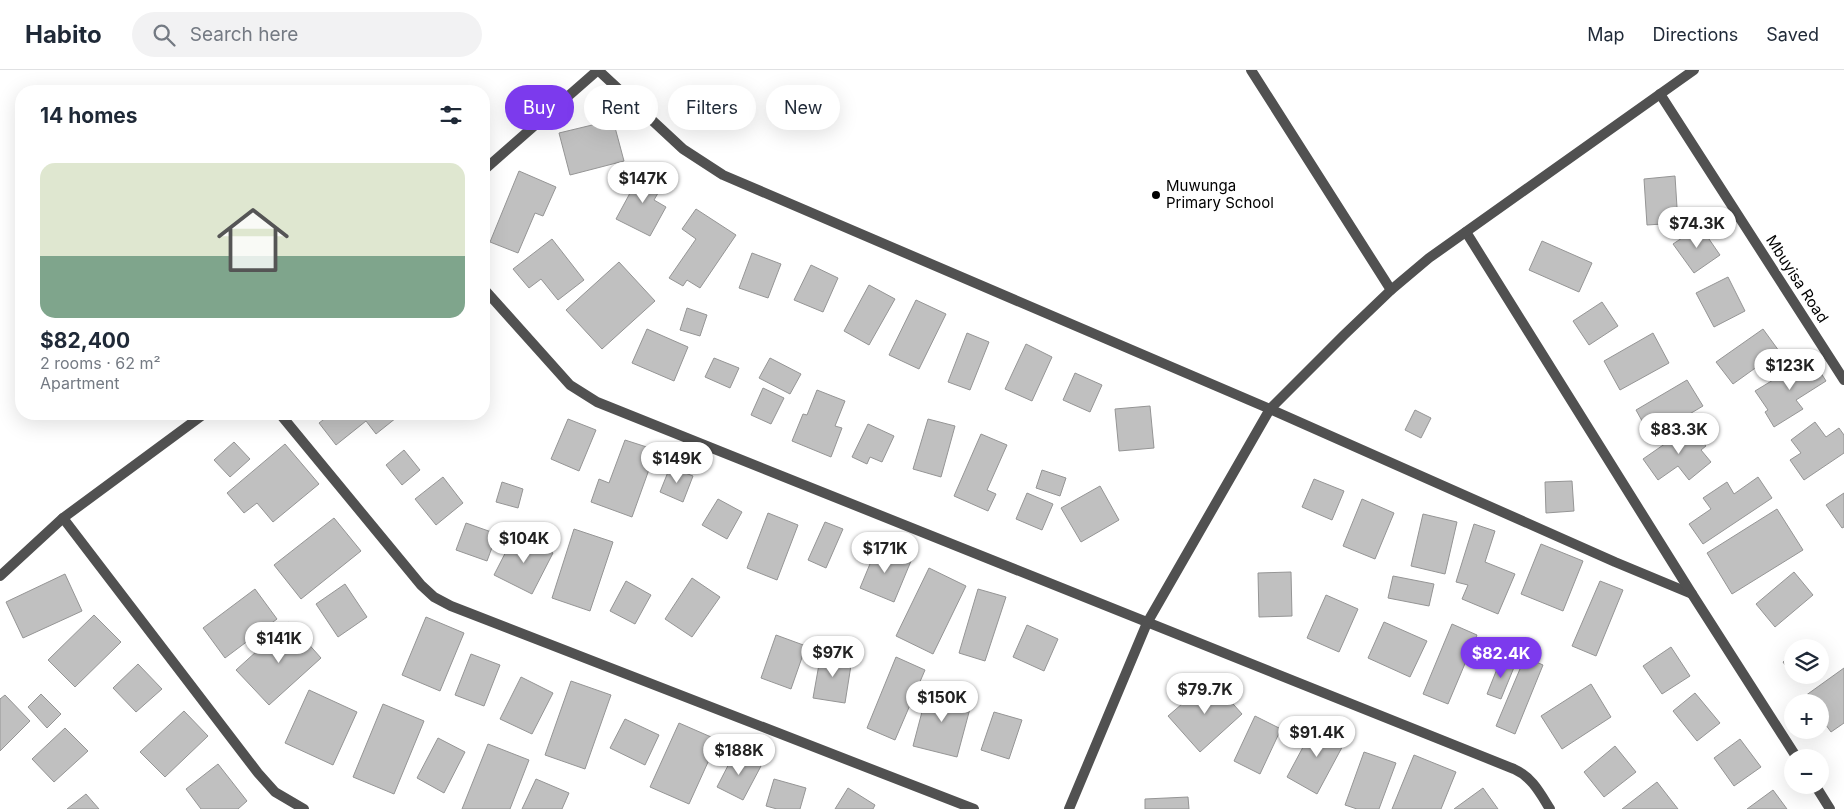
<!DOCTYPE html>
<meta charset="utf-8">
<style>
body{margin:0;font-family:Inter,sans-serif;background:#f2f2f3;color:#1f2937;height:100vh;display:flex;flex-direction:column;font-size:19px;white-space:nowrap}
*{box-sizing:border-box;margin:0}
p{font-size:16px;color:#747a83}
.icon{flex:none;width:28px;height:28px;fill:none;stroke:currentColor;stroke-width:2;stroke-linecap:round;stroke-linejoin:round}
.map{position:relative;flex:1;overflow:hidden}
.side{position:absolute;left:15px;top:15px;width:475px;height:335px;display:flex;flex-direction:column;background:#fff;border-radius:20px;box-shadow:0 5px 20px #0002}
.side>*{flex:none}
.top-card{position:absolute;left:505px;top:15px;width:475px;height:45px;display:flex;gap:10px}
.fabs{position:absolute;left:1784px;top:569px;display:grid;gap:10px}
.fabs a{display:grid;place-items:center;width:45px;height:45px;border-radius:50%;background:#fff;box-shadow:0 5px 20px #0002;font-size:25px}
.price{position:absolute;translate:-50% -42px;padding:0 11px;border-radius:18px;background:#fff;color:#222;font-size:16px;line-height:32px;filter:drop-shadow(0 1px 2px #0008)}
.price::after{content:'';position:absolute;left:50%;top:30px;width:15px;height:11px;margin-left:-8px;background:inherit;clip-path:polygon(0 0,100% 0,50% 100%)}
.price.current{background:#7c3aed;color:#fff}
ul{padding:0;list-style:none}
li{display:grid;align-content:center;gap:10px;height:265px;padding:0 25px}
li span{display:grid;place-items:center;height:155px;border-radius:15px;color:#555}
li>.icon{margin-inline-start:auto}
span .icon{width:90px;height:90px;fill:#fffc;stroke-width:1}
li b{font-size:21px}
h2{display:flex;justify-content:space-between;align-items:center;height:60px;padding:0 25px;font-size:21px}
.pill{padding:0 18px;border-radius:22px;background:#fff;box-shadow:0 5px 20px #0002;font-size:18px;line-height:45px}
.pill.current{background:#7c3aed;color:#fff}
header{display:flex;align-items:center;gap:30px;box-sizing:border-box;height:70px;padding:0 25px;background:#fff;border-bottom:1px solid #e0e1e3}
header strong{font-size:24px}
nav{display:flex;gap:28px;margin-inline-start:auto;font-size:18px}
.search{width:350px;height:45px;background:#f2f2f3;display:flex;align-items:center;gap:12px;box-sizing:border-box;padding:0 18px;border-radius:28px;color:#747a83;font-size:19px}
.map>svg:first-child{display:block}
.building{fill:#c0c0c0;stroke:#959595}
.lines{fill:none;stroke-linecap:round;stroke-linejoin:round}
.service{stroke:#515151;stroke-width:10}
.minor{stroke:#515151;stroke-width:10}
.poi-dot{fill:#000;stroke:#fff;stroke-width:2}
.labels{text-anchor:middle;stroke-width:4.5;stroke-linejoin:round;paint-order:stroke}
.poi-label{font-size:15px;fill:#000;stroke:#fff;text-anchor:start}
.street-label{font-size:15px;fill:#000;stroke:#fff}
</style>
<header>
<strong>Habito</strong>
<div class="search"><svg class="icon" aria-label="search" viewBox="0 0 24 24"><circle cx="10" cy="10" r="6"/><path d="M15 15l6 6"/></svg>Search here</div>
<nav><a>Map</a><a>Directions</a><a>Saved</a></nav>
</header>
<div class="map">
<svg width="1844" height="739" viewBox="0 0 1844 739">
<rect width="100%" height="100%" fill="#fff"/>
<g class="building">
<path d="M613,50L624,91L570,105L559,63Z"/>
<path d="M643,99L665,111L654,130L666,137L650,166L616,149Z"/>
<path d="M519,101L556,117L543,146L535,143L518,183L490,172Z"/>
<path d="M1675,106L1678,153L1647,155L1644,109Z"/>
<path d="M696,139L736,165L700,218L687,210L683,216L669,208L696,169L682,159Z"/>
<path d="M1700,156L1720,185L1694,203L1673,174Z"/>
<path d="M552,169L584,210L558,230L541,209L529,218L513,199Z"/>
<path d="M1542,171L1592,193L1579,222L1529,200Z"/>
<path d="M752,183L781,194L768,228L739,218Z"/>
<path d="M619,192L655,231L602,279L566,240Z"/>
<path d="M811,195L838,208L823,242L794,230Z"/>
<path d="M1728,207L1745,241L1714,257L1696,223Z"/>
<path d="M869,215L895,229L869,275L844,261Z"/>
<path d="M916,230L946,244L919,299L889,285Z"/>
<path d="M1602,232L1618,256L1589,275L1573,251Z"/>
<path d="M687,238L707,245L700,266L680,260Z"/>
<path d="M647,259L688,277L674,311L632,293Z"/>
<path d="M1763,259L1779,281L1733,314L1716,292Z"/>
<path d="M967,263L989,272L970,320L948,312Z"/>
<path d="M1653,263L1669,293L1620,320L1604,291Z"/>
<path d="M1026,274L1052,287L1032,331L1005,319Z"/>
<path d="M1811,287L1826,311L1796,330L1803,339L1774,357L1765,342L1768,340L1755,321Z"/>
<path d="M714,288L739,298L730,318L705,307Z"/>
<path d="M770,288L801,304L790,324L759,308Z"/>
<path d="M1075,303L1102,315L1090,342L1063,330Z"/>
<path d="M1687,310L1703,336L1651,367L1636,340Z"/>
<path d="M763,318L784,328L771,354L751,345Z"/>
<path d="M817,320L845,331L835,356L842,358L831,387L792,371L803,344L807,345Z"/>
<path d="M1150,336L1154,378L1119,381L1115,339Z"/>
<path d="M1415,340L1431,348L1421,368L1405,360Z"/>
<path d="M331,344H401L376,364L366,351L336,375L319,353Z"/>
<path d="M568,349L596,360L579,401L551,389Z"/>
<path d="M928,349L955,356L941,407L913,399Z"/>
<path d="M1815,352L1826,367L1839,358L1844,365V383L1804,410L1790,390L1801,383L1791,370Z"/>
<path d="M868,354L894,366L882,392L870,387L867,394L852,387Z"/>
<path d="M1692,355L1706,376L1701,380L1711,392L1689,410L1678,396L1658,410L1643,389Z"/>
<path d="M981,364L1007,375L987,420L996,424L988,441L954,426Z"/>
<path d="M625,370L656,380L632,447L591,432L599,409L609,413Z"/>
<path d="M234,372L250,389L230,407L214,390Z"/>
<path d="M285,374L319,414L273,452L257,433L244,443L227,423Z"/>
<path d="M404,380L420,400L402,415L386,395Z"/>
<path d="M670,397L693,406L683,432L660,422Z"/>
<path d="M1042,400L1066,408L1060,426L1036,418Z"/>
<path d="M443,407L463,433L436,455L415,429Z"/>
<path d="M1758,407L1772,428L1703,474L1689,454L1711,439L1703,428L1727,412L1734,424Z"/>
<path d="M1314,409L1344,421L1332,450L1302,437Z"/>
<path d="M1572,411L1574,441L1546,443L1545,412Z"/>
<path d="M502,412L523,419L518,438L496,432Z"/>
<path d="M1100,416L1119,450L1081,472L1061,438Z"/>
<path d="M1027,423L1053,434L1042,460L1016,449Z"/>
<path d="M1844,423V457L1842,458L1826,435Z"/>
<path d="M718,429L742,442L727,469L702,455Z"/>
<path d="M1362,429L1394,443L1375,489L1343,476Z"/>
<path d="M1777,439L1803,480L1732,524L1707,483Z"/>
<path d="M768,443L798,455L777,510L747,498Z"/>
<path d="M1423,444L1457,452L1445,504L1411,496Z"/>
<path d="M334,448L361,481L301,529L274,495Z"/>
<path d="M825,452L843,459L826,498L808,490Z"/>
<path d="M466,453L497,464L487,491L456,480Z"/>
<path d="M1474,454L1495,461L1485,492L1515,504L1498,544L1462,529L1468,515L1456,512Z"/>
<path d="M574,459L613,472L590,541L552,528Z"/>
<path d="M515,464L553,483L532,524L494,505Z"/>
<path d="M1541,474L1583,491L1563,541L1521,524Z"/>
<path d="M877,477L911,491L894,532L860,518Z"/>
<path d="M929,498L966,516L933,584L896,566Z"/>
<path d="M1291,502L1292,546L1259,547L1258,503Z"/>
<path d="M1794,502L1813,525L1775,557L1756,534Z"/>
<path d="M65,504L82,541L23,568L6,532Z"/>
<path d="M1393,506L1434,514L1429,536L1388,528Z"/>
<path d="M692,508L720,527L692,567L665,549Z"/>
<path d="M626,511L651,525L635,554L610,541Z"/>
<path d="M1600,511L1623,520L1596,586L1572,576Z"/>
<path d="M345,514L367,547L338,567L316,534Z"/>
<path d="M255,519L277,549L225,588L203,558Z"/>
<path d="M978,519L1006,527L985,591L959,583Z"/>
<path d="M1326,525L1358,539L1339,582L1307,568Z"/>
<path d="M94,545L121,572L75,617L48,590Z"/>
<path d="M426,547L464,563L440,621L402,605Z"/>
<path d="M289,552L321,588L269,635L236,600Z"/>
<path d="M1384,552L1427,571L1410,607L1368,588Z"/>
<path d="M1452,554L1477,565L1448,634L1423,624Z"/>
<path d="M1027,555L1058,569L1044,601L1013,587Z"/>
<path d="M776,565L806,576L791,619L761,608Z"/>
<path d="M1671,577L1690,606L1662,624L1643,596Z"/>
<path d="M821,583L852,589L845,633L813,628Z"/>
<path d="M471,584L500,595L484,636L455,625Z"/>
<path d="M1792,585V605L1783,592Z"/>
<path d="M896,587L925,600L895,670L867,658Z"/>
<path d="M1525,587L1543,595L1515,664L1496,656Z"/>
<path d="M1501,589L1515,595L1501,629L1487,624Z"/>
<path d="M138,594L162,619L136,642L113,618Z"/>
<path d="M1844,598V653L1831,662L1820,647V632H1809L1805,626Z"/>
<path d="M1793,605H1808L1799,612Z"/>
<path d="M521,607L553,623L532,664L500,649Z"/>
<path d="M1211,609L1242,644L1200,682L1168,646Z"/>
<path d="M571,611L611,625L585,699L545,685Z"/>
<path d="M1591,614L1611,647L1562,679L1541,646Z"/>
<path d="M928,619L972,631L957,687L913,676Z"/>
<path d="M309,620L357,642L333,695L285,673Z"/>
<path d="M1695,623L1720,653L1697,671L1673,641Z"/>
<path d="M41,624L61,644L47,658L28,637Z"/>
<path d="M5,625L30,651L0,681V629Z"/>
<path d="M383,634L424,651L394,724L353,707Z"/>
<path d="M184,641L208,666L165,707L140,682Z"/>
<path d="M994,642L1022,650L1009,689L981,680Z"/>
<path d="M1255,646L1281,659L1260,704L1234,691Z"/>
<path d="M625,649L659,665L645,695L610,678Z"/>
<path d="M1317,651L1347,668L1317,724L1287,707Z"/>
<path d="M679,653L718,670L689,734L650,717Z"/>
<path d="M65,658L88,681L54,712L32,689Z"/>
<path d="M438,668L465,682L444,723L417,708Z"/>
<path d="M1740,669L1761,697L1734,716L1714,688Z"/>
<path d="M488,674L529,690L510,739H462Z"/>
<path d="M1615,676L1636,702L1604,727L1584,702Z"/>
<path d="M735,682L761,696L743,730L717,717Z"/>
<path d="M1364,682L1396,693L1379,739H1357L1345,735Z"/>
<path d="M1414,685L1456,702L1441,739H1392Z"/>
<path d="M218,694L247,731L238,739H201L186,719Z"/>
<path d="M536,709L569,723L562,739H522Z"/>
<path d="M774,709L806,718L800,739H777L766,736Z"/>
<path d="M1657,712L1678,739H1622Z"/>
<path d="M848,718L875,735L873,739H835Z"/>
<path d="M1483,718L1498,739H1454Z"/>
<path d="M1773,720L1787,739H1747Z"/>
<path d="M86,724L99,739H67Z"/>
<path d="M1188,727L1189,739H1145V729Z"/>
</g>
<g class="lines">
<path class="service" d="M1251,0L1391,220"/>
<g class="minor">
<path d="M598,0L683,79L723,105L1270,339L1615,492L1692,524"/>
<path d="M1660,24L1844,310"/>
<path d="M484,100L598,0"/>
<path d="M1466,162L1692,524L1797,688"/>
<path d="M484,219L570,315L597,332L1514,699C1532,707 1540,723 1550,739"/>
<path d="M280,344L421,515L434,527L451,536L974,739"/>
<path d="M63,448L258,703L275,722L304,739"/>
<path d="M0,506L63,448L204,344"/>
<path d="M1815,715L1830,739"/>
<path d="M1069,739L1147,553L1270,339L1344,265L1391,220L1429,188L1694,0"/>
</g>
</g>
<circle class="poi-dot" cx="1156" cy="125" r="5"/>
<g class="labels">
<g class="poi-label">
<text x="1166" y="121">Muwunga<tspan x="1166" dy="17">Primary School</tspan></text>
</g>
<g class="street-label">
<text transform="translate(1797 209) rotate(57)" y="5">Mbuyisa Road</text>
</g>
</g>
</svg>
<div class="fabs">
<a><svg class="icon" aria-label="layers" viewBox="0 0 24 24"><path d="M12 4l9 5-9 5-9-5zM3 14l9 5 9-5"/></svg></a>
<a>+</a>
<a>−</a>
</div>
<b class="price" style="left:643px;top:134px">$147K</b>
<b class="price" style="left:1697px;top:179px">$74.3K</b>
<b class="price" style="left:1790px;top:321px">$123K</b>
<b class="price" style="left:1679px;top:385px">$83.3K</b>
<b class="price" style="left:677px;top:414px">$149K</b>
<b class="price" style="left:524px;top:494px">$104K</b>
<b class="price" style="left:885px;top:504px">$171K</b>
<b class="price" style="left:279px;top:594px">$141K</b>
<b class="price" style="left:833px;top:608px">$97K</b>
<b class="price current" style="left:1501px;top:609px">$82.4K</b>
<b class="price" style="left:1205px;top:645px">$79.7K</b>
<b class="price" style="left:942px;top:653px">$150K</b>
<b class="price" style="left:1317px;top:688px">$91.4K</b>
<b class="price" style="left:739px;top:706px">$188K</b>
<div class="top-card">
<a class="pill current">Buy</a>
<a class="pill">Rent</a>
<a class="pill">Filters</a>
<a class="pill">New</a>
</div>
<section class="side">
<h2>14 homes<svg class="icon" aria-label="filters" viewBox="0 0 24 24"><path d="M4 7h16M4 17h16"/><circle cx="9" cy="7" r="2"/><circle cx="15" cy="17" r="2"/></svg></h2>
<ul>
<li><span style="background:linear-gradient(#dfe7d0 60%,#7fa58c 0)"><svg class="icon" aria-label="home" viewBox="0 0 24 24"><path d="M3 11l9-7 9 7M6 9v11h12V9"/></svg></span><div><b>$82,400</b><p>2 rooms · 62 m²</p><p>Apartment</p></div></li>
</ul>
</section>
</div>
